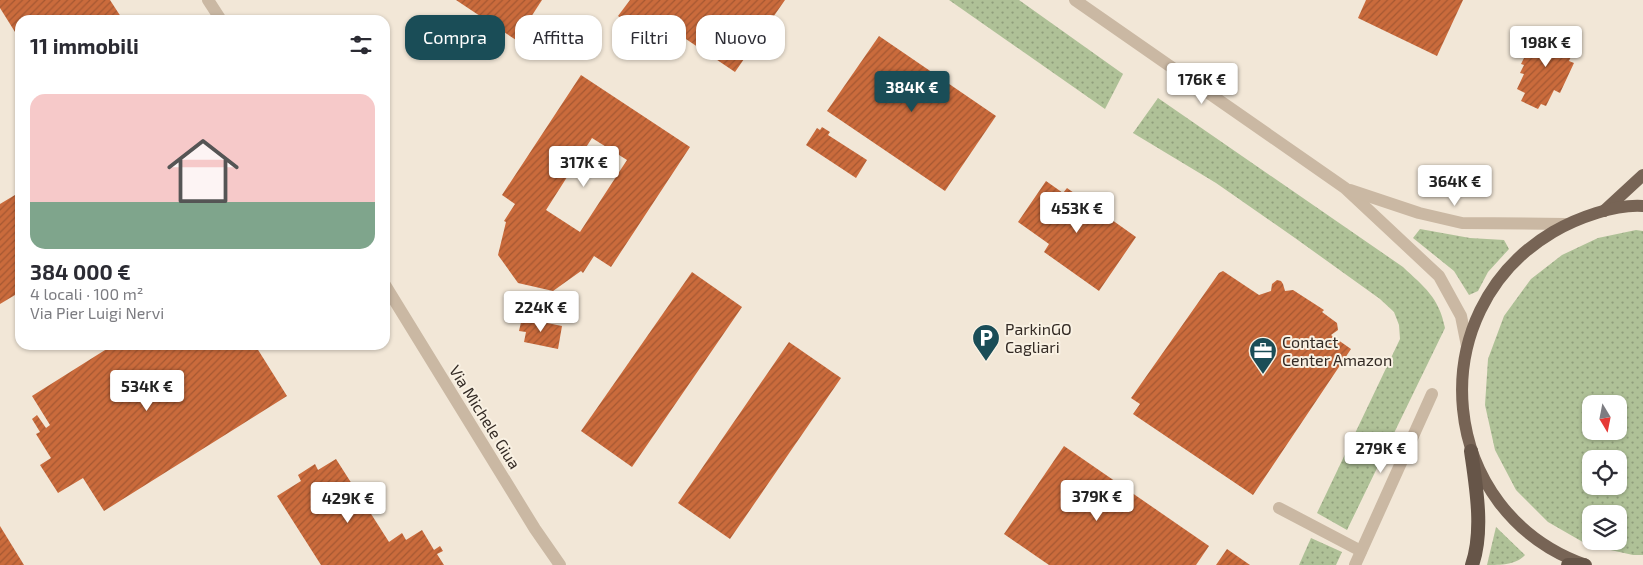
<!DOCTYPE html>
<html lang="it">
<meta charset="utf-8">
<style>
body{margin:0;font-family:"Exo 2",sans-serif;background:#f7f7f7;color:#2b2b33;height:100vh;display:flex;flex-direction:column;font-size:19px;white-space:nowrap}
*{box-sizing:border-box;margin:0}
p{font-size:16px;color:#7c7c81}
.icon{flex:none;width:28px;height:28px;fill:none;stroke:currentColor;stroke-width:2;stroke-linecap:round;stroke-linejoin:round}
.map{position:relative;flex:1;overflow:hidden}
.details{position:absolute;left:15px;top:15px;width:375px;height:335px;display:flex;flex-direction:column;background:#fff;border-radius:15px;box-shadow:0 1px 4px #0004}
.details>*{flex:none}
.guide{position:absolute;left:405px;top:15px;width:475px;height:45px;display:flex;gap:10px}
.needle{width:32px;rotate:170deg}
.tools{position:absolute;left:1582px;top:395px;display:grid;gap:10px}
.tools a{display:grid;place-items:center;width:45px;height:45px;border-radius:10px;background:#fff;box-shadow:0 1px 4px #0004;font-size:25px}
.price{position:absolute;translate:-50% -42px;padding:0 11px;border-radius:5px;background:#fff;color:#222;font-size:16px;line-height:32px;filter:drop-shadow(0 1px 2px #0008)}
.price::after{content:'';position:absolute;left:50%;top:30px;width:15px;height:11px;margin-left:-8px;background:inherit;clip-path:polygon(0 0,100% 0,50% 100%)}
.price.current{background:#1a4d57;color:#fff}
ul{padding:0;list-style:none}
li{display:grid;align-content:center;gap:10px;height:265px;padding:0 15px}
li+li{border-top:1px solid #e1e1e2}
li span{display:grid;place-items:center;height:155px;border-radius:15px;color:#555}
li>.icon{margin-inline-start:auto}
span .icon{width:90px;height:90px;fill:#fffc;stroke-width:1}
li b{font-size:21px}
h2{display:flex;justify-content:space-between;align-items:center;height:60px;padding:0 15px;font-size:21px}
.tag{padding:0 18px;border-radius:15px;background:#fff;box-shadow:0 1px 4px #0004;font-size:18px;line-height:45px}
.tag.current{background:#1a4d57;color:#fff}
.map>svg:first-child{display:block}
.grass{fill:url(#grass-dots);fill-rule:evenodd}
.building{fill:url(#building-hatch);fill-rule:evenodd}
.lines{fill:none;stroke-linecap:round;stroke-linejoin:round}
.service{stroke:#cab8a3;stroke-width:12}
.minor{stroke:#cab8a3;stroke-width:12}
.primary{stroke:#776455;stroke-width:12}
.trunk{stroke:#665548;stroke-width:14}
.labels{text-anchor:middle;stroke-width:4;stroke-linejoin:round;paint-order:stroke}
.poi-label{font-size:16px;fill:#342b25;stroke:#f9f1e3;text-anchor:start}
.street-label{font-size:16px;fill:#342b25;stroke:#f9f1e3}
</style>
<div class="map">
<svg width="1643" height="565" viewBox="0 0 1643 565">
<defs>
<pattern id="grass-dots" width="8" height="8" patternUnits="userSpaceOnUse" patternTransform="scale(1.25)"><rect width="8" height="8" fill="#afc197"/><path d="M2 2h.1M6 6h.1" fill="none" stroke="#8f9d7b" stroke-width="1.8" stroke-linecap="round"/></pattern>
<pattern id="building-hatch" width="6" height="6" patternUnits="userSpaceOnUse" patternTransform="scale(1.25)"><rect width="6" height="6" fill="#ca6b3c"/><path d="M-1 1l2-2M0 6l6-6M5 7l2-2" fill="none" stroke="#a55832"/></pattern>
</defs>
<rect width="100%" height="100%" fill="#f2e7d7"/>
<g class="grass">
<path d="M949,0H1019L1123,74L1105,109Z"/>
<path d="M1158,98L1403,267C1424,287 1439,297 1445,328L1347,530L1317,513L1400,339L1399,325L1394,312L1380,299L1295,238L1216,183L1133,133Z"/>
<path d="M1420,229L1470,238L1504,240L1509,249L1488,272L1478,291L1469,295L1454,271L1413,238Z"/>
<path d="M1636,230L1643,231V555H1633L1588,545L1548,522L1516,490L1495,450L1485,405L1488,359L1504,316L1531,279L1562,255L1598,238ZM1591,404H1619V431H1591ZM1591,459H1619V486H1591ZM1591,514H1619V541H1591Z"/>
<path d="M1496,527L1525,555C1516,565 1500,565 1487,565Z"/>
<path d="M1311,538L1342,552L1336,565H1299Z"/>
</g>
<g class="building">
<path d="M0,0H110L123,20H20V40L0,8Z"/>
<path d="M456,0H542L516,40Z"/>
<path d="M630,0H785L735,72L674,31L662,47L618,16Z"/>
<path d="M1366,0H1463L1437,56L1358,18Z"/>
<path d="M1543,29L1577,44L1569,61L1574,63L1560,93L1554,90L1546,106L1541,104L1538,109L1521,101L1525,93L1517,89L1524,74L1520,73L1524,65L1521,64L1532,42L1536,45Z"/>
<path d="M879,36L996,116L945,191L827,111Z"/>
<path d="M581,75L690,147L611,267L594,256L583,273L581,271L553,291L518,283L498,255L506,222L504,221L515,204L502,195ZM592,138L627,160L580,232L546,210Z"/>
<path d="M822,127L830,132L828,135L867,160L856,178L806,145L817,128L820,130Z"/>
<path d="M1046,181L1063,193L1067,188L1136,237L1099,291L1044,252L1049,244L1018,222Z"/>
<path d="M20,192V292L0,304V204Z"/>
<path d="M1223,271L1259,295L1271,291L1272,284L1277,280L1281,281L1283,284L1285,291L1293,290L1324,310L1322,312L1337,323L1338,330L1331,335L1351,349L1253,495L1133,414L1140,404L1131,398L1219,273Z"/>
<path d="M692,272L742,307L632,467L581,431Z"/>
<path d="M522,318L562,326L558,349L524,342L526,332L519,331Z"/>
<path d="M789,342L841,378L730,539L678,503Z"/>
<path d="M113,345H255L287,396L104,511L83,478L58,493L40,465L51,458L36,434L40,432L32,419L37,415L46,428L50,425L32,396Z"/>
<path d="M1064,446L1209,546L1196,565H1049L1004,534Z"/>
<path d="M336,459L389,542L402,533L406,540L422,530L434,550L440,546L443,551L437,554L444,565H321L277,496L301,481L298,475L315,464L318,470Z"/>
<path d="M0,526L24,565H0Z"/>
<path d="M1227,549L1250,565H1216Z"/>
</g>
<g class="lines">
<path class="service" d="M1279,508L1361,551"/>
<g class="minor">
<path d="M208,0L221,20"/>
<path d="M1075,0L1345,188L1439,276L1461,316L1467,346"/>
<path d="M1350,190L1419,213L1462,223L1566,224"/>
<path d="M385,285L535,529L560,565"/>
<path d="M1355,565L1432,394"/>
</g>
<g class="primary">
<path d="M1604,211L1643,175"/>
<path d="M1586,565C1437,513 1418,312 1553,232C1577,218 1615,204 1643,206"/>
</g>
<g class="trunk">
<path d="M1471,451C1476,486 1484,531 1472,565"/>
<path d="M1568,565H1584"/>
</g>
</g>
<defs>
<symbol id="parking-pin" viewBox="-11 -11 22 30"><path d="M0 17L-7.5 6A9.5 9.5 0 1 1 7.5 6Z" fill="#1a4d57" stroke="#f9f1e3"/><path d="M-3.5-5.5H1a3.5 3.5 0 0 1 0 7H-1V5.5H-3.5ZM-1-3.4V-.6H.8a1.4 1.4 0 0 0 0-2.8Z" fill="#fff"/></symbol>
<symbol id="office-pin" viewBox="-11 -11 22 30"><path d="M0 17L-7.5 6A9.5 9.5 0 1 1 7.5 6Z" fill="#1a4d57" stroke="#f9f1e3"/><path d="M-6-3h4V-5.5h4V-3h4V5H-6ZM-1-4.5V-3h2v-1.5ZM-6 0V1H6V0Z" fill="#fff"/></symbol>
</defs>
<g fill-rule="evenodd">
<use href="#parking-pin" x="970" y="322" width="32" height="43"/>
<use href="#office-pin" x="1247" y="335" width="32" height="43"/>
</g>
<g class="labels">
<g class="poi-label">
<text x="1005" y="335">ParkinGO<tspan x="1005" dy="18">Cagliari</tspan></text>
<text x="1282" y="348">Contact<tspan x="1282" dy="18">Center Amazon</tspan></text>
</g>
<g class="street-label">
<text transform="translate(485 417) rotate(58)" y="6">Via Michele Giua</text>
</g>
</g>
</svg>
<div class="tools">
<a><svg class="needle" viewBox="-14 -14 28 28"><path d="M0-13l5 13h-10z" fill="#e53935"/><path d="M0 13l5-13h-10z" fill="#7c7c81"/></svg></a>
<a><svg class="icon" aria-label="locate" viewBox="0 0 24 24"><circle cx="12" cy="12" r="6"/><path d="M12 2v4M12 18v4M2 12h4M18 12h4"/></svg></a>
<a><svg class="icon" aria-label="layers" viewBox="0 0 24 24"><path d="M12 4l9 5-9 5-9-5zM3 14l9 5 9-5"/></svg></a>
</div>
<b class="price" style="left:1546px;top:68px">198K €</b>
<b class="price" style="left:1202px;top:105px">176K €</b>
<b class="price current" style="left:912px;top:113px">384K €</b>
<b class="price" style="left:584px;top:188px">317K €</b>
<b class="price" style="left:1455px;top:207px">364K €</b>
<b class="price" style="left:1077px;top:234px">453K €</b>
<b class="price" style="left:541px;top:333px">224K €</b>
<b class="price" style="left:147px;top:412px">534K €</b>
<b class="price" style="left:1381px;top:474px">279K €</b>
<b class="price" style="left:1097px;top:522px">379K €</b>
<b class="price" style="left:348px;top:524px">429K €</b>
<div class="guide">
<a class="tag current">Compra</a>
<a class="tag">Affitta</a>
<a class="tag">Filtri</a>
<a class="tag">Nuovo</a>
</div>
<section class="details">
<h2>11 immobili<svg class="icon" aria-label="filters" viewBox="0 0 24 24"><path d="M4 7h16M4 17h16"/><circle cx="9" cy="7" r="2"/><circle cx="15" cy="17" r="2"/></svg></h2>
<ul>
<li><span style="background:linear-gradient(#f6c9c9 70%,#7fa58c 0)"><svg class="icon" aria-label="home" viewBox="0 0 24 24"><path d="M3 11l9-7 9 7M6 9v11h12V9"/></svg></span><div><b>384 000 €</b><p>4 locali · 100 m²</p><p>Via Pier Luigi Nervi</p></div></li>
</ul>
</section>
</div>
